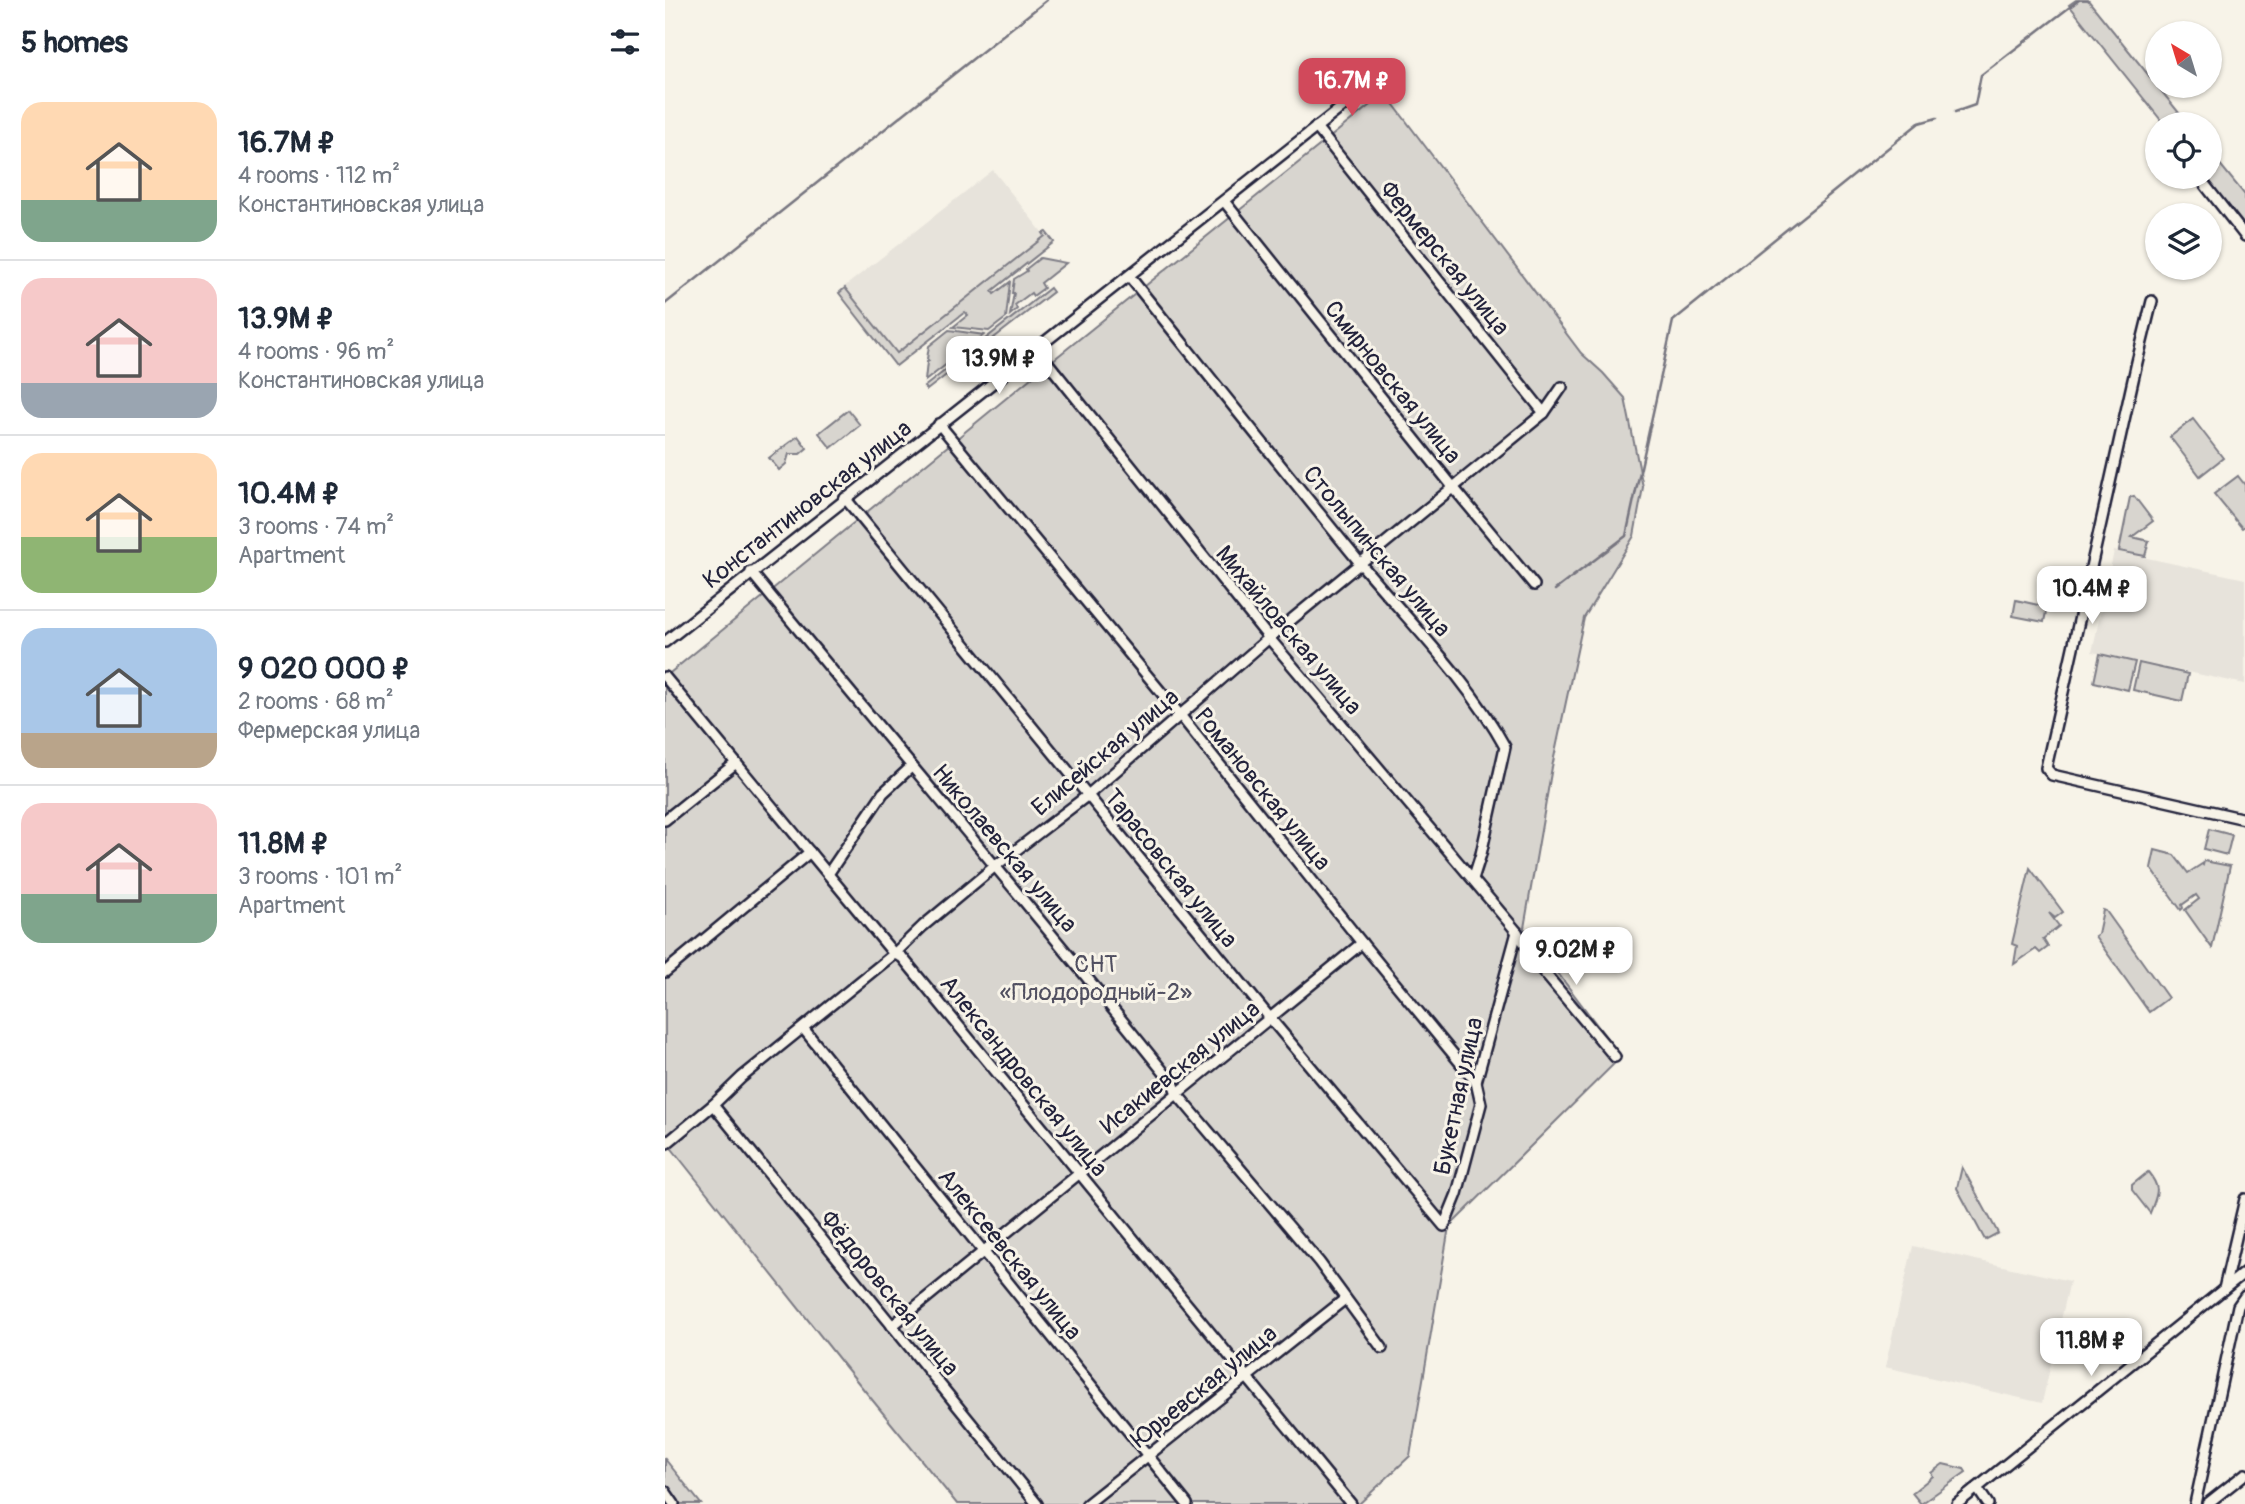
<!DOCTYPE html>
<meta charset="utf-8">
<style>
body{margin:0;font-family:Pangolin,sans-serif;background:#f2f2f3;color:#1f2937;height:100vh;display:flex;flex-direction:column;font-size:26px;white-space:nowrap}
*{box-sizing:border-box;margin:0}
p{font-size:23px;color:#747a83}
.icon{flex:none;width:38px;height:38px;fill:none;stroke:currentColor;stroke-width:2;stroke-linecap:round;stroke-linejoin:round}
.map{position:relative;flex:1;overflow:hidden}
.sheet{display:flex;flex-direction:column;background:#fff;width:665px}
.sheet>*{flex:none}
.needle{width:46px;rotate:322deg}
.buttons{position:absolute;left:1480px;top:21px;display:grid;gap:14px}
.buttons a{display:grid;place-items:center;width:77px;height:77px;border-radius:50%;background:#fff;box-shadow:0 2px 5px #0004;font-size:35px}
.price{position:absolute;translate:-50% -60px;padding:0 16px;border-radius:14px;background:#fff;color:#222;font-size:23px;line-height:46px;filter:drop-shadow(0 2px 4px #0008)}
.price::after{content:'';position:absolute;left:50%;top:42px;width:21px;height:16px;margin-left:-10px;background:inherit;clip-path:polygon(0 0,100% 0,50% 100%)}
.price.on{background:#d1495b;color:#fff}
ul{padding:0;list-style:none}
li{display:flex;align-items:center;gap:21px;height:175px;padding:0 21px}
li+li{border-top:2px solid #e0e1e3}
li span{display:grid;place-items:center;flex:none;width:196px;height:140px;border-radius:21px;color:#555}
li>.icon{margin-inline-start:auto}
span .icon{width:84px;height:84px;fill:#fffc;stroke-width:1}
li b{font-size:30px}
h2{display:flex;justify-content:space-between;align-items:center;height:84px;padding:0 21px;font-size:30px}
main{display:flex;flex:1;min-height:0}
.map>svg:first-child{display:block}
.built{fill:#e7e3db}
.green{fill:#d8d5cf;stroke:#7d7c85;stroke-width:2}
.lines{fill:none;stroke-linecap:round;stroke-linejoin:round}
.stream{stroke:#76747f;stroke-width:2.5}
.street-casing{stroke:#22223b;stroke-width:14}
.street{stroke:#f7f3e8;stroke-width:9}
.labels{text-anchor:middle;stroke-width:6;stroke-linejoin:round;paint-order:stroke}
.street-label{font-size:24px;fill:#22223b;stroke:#f7f3e8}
.park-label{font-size:24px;fill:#504f60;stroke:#f7f3e8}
</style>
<main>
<section class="sheet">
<h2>5 homes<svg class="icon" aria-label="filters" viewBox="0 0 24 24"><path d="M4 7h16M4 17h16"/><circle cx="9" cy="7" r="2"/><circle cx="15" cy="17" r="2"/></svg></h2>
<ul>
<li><span style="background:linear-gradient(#ffd9b3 70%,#7fa58c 0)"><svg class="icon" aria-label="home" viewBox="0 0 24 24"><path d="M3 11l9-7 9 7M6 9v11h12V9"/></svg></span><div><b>16.7M ₽</b><p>4 rooms · 112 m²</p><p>Константиновская улица</p></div></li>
<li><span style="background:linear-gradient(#f6c9c9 75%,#9aa5b1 0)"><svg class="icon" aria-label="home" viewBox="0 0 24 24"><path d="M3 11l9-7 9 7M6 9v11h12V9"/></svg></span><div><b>13.9M ₽</b><p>4 rooms · 96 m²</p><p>Константиновская улица</p></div></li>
<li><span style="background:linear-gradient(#ffd9b3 60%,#8fb573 0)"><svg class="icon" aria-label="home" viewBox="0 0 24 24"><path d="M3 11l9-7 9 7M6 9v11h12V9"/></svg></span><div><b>10.4M ₽</b><p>3 rooms · 74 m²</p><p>Apartment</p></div></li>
<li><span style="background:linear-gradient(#a9c7e8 75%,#b9a48a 0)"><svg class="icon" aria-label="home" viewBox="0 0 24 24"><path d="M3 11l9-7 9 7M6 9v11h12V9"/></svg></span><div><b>9 020 000 ₽</b><p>2 rooms · 68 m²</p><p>Фермерская улица</p></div></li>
<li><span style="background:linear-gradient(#f6c9c9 65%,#7fa58c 0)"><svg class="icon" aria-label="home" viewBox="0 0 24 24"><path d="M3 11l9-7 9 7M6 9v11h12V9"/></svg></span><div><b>11.8M ₽</b><p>3 rooms · 101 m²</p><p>Apartment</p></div></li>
</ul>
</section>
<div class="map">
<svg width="1580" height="1504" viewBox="0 0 1580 1504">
<rect width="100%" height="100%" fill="#f7f3e8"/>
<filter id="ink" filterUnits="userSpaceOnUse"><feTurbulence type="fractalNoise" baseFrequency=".0143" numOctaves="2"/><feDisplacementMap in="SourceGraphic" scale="14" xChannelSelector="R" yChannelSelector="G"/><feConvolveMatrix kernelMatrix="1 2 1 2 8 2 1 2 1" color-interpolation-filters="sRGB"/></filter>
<g filter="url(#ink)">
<g class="built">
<path d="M328,170L380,236L231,353L179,287Z"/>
<path d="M1449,551L1580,579V684L1427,652Z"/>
<path d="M1248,1246L1405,1281L1377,1403L1220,1367Z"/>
</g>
<g class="green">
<path d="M1411,0H1423L1523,124H1499L1404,5Z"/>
<path d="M720,93L916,353L938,373L960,398L978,487L969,536L919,618L887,767L859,928L956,1057L784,1227L745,1456L694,1504H292L178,1364L0,1140V677L372,373Z"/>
<path d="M1545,152L1580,195V226L1541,177H1545Z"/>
<path d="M381,232L389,242L327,291L329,294L345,282L341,318L324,331L288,327L303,315L300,312L231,366L174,293L180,288L232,353L380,236L378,233Z"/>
<path d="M375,258L401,263L376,283L379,288L368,296L366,293L350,305L352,309L345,315L349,293H347L349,279L362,271L361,269Z"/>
<path d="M385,288L388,292L262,390L259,387Z"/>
<path d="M284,330L319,335L260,381L262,362L264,361L262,359L264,346Z"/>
<path d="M183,410L195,425L166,448L154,433Z"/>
<path d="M1528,419L1558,458L1535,476L1505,437Z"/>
<path d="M133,436L142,448L135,454H124L121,464L114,470L104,458Z"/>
<path d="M1573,476L1580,485V526L1577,528L1549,494Z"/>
<path d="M1469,496L1488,521L1467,537L1484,541L1480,556L1454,551L1465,497Z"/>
<path d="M1351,600L1382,607L1379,622L1348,616Z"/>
<path d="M1435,654L1470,662L1463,690L1429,682Z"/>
<path d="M1474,663L1523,674L1517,701L1468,690Z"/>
<path d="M1544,829L1567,835L1562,855L1539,849Z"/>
<path d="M1490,850L1509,855L1523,873L1537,864L1538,865L1539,861L1565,866L1547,948L1520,910L1534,899L1531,895L1517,905L1518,908L1516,910L1486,868Z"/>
<path d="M1365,868L1398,912L1390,918L1384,913L1394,926L1378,939L1383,947L1375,953L1371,949L1349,964L1352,946L1347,944Z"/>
<path d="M1438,910L1441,911L1503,998L1484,1012L1430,936L1433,934Z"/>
<path d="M1297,1167L1333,1233L1320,1240L1292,1188Z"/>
<path d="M1483,1172C1497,1189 1492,1194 1485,1213L1467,1190V1185Z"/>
<path d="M0,1459L36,1504H8L0,1494Z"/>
<path d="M1278,1464L1299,1469L1301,1472L1256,1504L1247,1493L1268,1476L1266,1473Z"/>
</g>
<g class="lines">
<g class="stream">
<path d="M1290,112L1310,105L1316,75L1414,0"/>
<path d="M0,304L382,0"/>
<path d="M890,590L961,536L1008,321L1254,123L1272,118"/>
</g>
<defs>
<g id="street">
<path d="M651,127L879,413"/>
<path d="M1526,178L1537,181L1580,236"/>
<path d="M559,201L788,487L869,585"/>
<path d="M464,276C541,372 617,468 695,563C744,622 803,679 840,747L816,854L808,879"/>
<path d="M1487,301L1472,362L1381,768L1387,775L1580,819"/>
<path d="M371,348L604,638L852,932L877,970L950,1057"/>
<path d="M274,424L515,715L697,943L811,1082"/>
<path d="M180,498L605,1018L779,1226L792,1194L816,1104L811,1082L852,932"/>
<path d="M86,572C227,744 371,912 509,1085L512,1094L654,1262L717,1348"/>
<path d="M0,642L705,85"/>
<path d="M0,677L229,954L237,957L686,1504"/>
<path d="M0,820L71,763"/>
<path d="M163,874L218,793L246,767"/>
<path d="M0,972L145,852"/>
<path d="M138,1028L522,1504"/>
<path d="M48,1105L372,1504"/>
<path d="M0,1140L2,1143L48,1105L77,1077L229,954L258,926L329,867L423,795L604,638L879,413L897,387"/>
<path d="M1559,1289L1580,1199"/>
<path d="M227,1326L697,943"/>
<path d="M1312,1488L1323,1504"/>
<path d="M0,1491L9,1504"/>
<path d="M422,1504L680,1299"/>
<path d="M1292,1504L1580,1272"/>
<path d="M1530,1504L1573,1306L1580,1296"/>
<path d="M1542,1504L1580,1474"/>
</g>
</defs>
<use href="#street" class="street-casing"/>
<use href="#street" class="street"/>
</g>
</g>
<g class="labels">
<g class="street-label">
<text transform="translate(780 258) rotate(51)" y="8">Фермерская улица</text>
<text transform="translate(728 382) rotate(51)" y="8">Смирновская улица</text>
<text transform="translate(142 504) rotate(-38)" y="8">Константиновская улица</text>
<text transform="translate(712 551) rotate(50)" y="8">Столыпинская улица</text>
<text transform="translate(624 630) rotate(50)" y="8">Михайловская улица</text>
<text transform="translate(440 752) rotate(-40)" y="8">Елисейская улица</text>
<text transform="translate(598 789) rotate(51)" y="8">Романовская улица</text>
<text transform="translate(340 848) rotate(50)" y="8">Николаевская улица</text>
<text transform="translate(506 868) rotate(51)" y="8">Тарасовская улица</text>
<text transform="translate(515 1067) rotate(-39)" y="8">Исакиевская улица</text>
<text transform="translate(359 1076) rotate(51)" y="8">Александровская улица</text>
<text transform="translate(793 1096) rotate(-78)" y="8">Букетная улица</text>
<text transform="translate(345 1254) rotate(51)" y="8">Алексеевская улица</text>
<text transform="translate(225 1293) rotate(51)" y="8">Фёдоровская улица</text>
<text transform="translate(539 1386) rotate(-39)" y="8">Юрьевская улица</text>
</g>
<g class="park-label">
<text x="431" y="972">СНТ<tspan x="431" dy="28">«Плодородный-2»</tspan></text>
</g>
</g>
</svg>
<div class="buttons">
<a><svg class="needle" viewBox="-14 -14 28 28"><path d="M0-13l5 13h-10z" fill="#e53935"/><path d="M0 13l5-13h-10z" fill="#747a83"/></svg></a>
<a><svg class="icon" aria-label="locate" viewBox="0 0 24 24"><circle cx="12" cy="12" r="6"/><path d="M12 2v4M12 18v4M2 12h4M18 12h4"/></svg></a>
<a><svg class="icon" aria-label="layers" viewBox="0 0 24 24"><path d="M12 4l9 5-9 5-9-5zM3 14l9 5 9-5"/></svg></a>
</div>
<b class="price on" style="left:687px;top:118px">16.7M ₽</b>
<b class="price" style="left:334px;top:396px">13.9M ₽</b>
<b class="price" style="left:1427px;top:626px">10.4M ₽</b>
<b class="price" style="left:911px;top:987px">9.02M ₽</b>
<b class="price" style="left:1426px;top:1378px">11.8M ₽</b>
</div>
</main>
